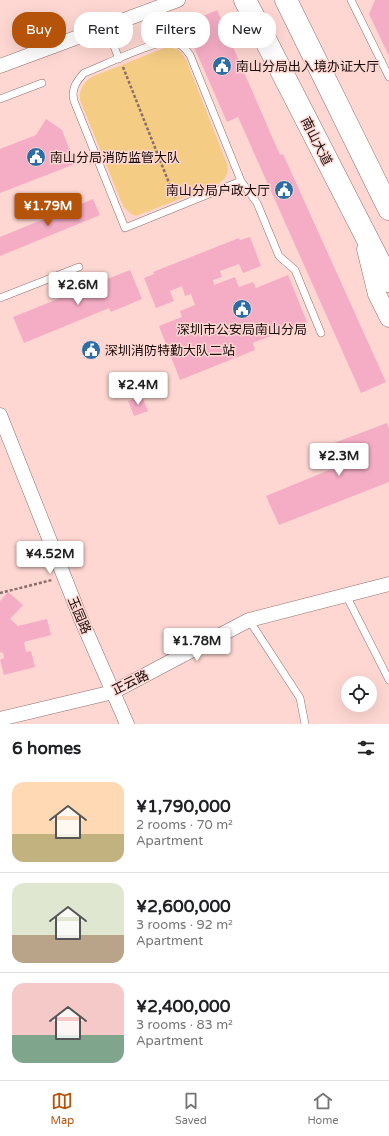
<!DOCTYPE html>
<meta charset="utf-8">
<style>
body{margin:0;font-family:"Varela Round","Noto Sans SC",sans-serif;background:#f6f6f6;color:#202124;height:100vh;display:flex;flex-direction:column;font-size:15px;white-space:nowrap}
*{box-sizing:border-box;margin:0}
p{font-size:13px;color:#757577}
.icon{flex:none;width:22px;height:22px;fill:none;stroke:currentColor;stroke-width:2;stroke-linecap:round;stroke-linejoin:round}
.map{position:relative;height:724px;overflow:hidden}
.sheet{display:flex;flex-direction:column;background:#fff;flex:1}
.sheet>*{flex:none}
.banner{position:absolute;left:12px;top:12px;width:365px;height:36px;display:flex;gap:8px}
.buttons{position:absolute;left:341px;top:676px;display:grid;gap:8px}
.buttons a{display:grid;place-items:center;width:36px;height:36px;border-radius:50%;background:#fff;box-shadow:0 4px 16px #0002;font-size:20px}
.price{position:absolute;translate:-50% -34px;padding:0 9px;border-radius:4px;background:#fff;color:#222;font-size:13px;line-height:26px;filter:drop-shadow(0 1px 2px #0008)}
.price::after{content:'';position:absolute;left:50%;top:24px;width:12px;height:9px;margin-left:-6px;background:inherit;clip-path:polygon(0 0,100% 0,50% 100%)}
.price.on{background:#b45309;color:#fff}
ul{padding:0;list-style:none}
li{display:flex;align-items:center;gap:12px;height:100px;padding:0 12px}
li+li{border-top:1px solid #e0e0e0}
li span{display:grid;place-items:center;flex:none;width:112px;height:80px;border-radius:12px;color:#555}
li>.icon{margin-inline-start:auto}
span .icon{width:48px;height:48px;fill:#fffc;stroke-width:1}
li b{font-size:17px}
h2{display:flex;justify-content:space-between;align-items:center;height:48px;padding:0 12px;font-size:17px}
.pill{padding:0 14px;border-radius:16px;background:#fff;box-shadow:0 4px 16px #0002;font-size:14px;line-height:36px}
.pill.on{background:#b45309;color:#fff}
.tabs{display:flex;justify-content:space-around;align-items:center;height:56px;border-top:1px solid #e0e0e0;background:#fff;font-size:11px;color:#757577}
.tabs a{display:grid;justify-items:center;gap:2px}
.tabs .on{color:#b45309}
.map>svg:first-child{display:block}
.green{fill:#f5cc84}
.building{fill:#f5adc5}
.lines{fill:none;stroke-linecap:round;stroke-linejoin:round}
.service-casing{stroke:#906e6a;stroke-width:8}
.minor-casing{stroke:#906e6a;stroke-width:15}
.tertiary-casing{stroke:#906e6a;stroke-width:19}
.primary-casing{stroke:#906e6a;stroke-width:23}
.path{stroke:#886f6c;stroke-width:2.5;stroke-dasharray:3 2;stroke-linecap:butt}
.service{stroke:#fff;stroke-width:7}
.minor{stroke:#fff;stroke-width:14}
.tertiary{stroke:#fff;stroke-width:18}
.primary{stroke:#fff;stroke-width:22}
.labels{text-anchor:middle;stroke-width:3;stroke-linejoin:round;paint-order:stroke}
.poi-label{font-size:13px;fill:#170b0a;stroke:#fed7d2;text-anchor:start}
.street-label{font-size:13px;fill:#170b0a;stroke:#fed7d2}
</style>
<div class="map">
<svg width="389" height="724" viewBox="0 0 389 724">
<rect width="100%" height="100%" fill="#fed7d2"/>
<path class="green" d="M167,47C178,48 182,52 187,62L227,164C229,174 226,178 218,184L136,216L131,214L123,206L80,100C79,89 84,81 94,76Z"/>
<g class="building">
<path d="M375,0H389V56L369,14Z"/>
<path d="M217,10L280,155L283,154L386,382L361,393L238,117L227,122L184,24Z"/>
<path d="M46,119L62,130L75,164L0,193V149L36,135Z"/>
<path d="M93,199L100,215L0,256V237Z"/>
<path d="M250,237L261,266L243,273L239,264L220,271L222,277L213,280L214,285L235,277L239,287L253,282L256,288L288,275L307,322L253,343L255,350L180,380L159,326L182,317L180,311L195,305L191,294L185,296L182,286L170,291L174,301L156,308L144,278L154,274L153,272L239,238L240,240Z"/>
<path d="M130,270L142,299L111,312L109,308L24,343L13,317Z"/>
<path d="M142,396L148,411L134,416L128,401Z"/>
<path d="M387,423L389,428V482L279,525L266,496L344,464L334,443Z"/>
<path d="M8,592L23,605L10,619L18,626L47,619L51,635L24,642L26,652L31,651L35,667L4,675L0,660L4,658L3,652L1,653L0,651V601Z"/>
</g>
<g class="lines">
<defs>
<g id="service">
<path d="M351,0L389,77"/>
<path d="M106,26L119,59"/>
<path d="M0,99L42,83"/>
<path d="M241,181L125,228L74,101C71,89 76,82 84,73C103,66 156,39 173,42C181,44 185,48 190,55L241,181L257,203L279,256L295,270L321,333"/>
<path d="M0,298L79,267"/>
<path d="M346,595L389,680"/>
<path d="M249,620L300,698L305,724"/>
</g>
<g id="minor">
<path d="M0,66L178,0"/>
<path d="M0,415L81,619L127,724"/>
<path d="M0,719L113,692L249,620L389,584"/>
</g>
<path id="tertiary" d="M366,249L377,294L389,318"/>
<g id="primary">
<path d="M245,0L389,281"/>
<path d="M286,0L389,209"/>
</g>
</defs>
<use href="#service" class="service-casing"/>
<use href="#minor" class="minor-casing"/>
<use href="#tertiary" class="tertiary-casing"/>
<use href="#primary" class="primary-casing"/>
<g class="path">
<path d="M123,67L175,198"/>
<path d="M0,593L52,580"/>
</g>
<use href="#service" class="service"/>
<use href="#minor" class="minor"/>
<use href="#tertiary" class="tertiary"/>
<use href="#primary" class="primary"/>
</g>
<defs>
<symbol id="civic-disc" viewBox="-11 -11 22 22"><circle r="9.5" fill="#2c6ea4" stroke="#fed7d2"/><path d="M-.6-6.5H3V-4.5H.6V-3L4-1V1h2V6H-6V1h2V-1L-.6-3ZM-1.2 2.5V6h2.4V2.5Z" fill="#fff"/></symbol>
</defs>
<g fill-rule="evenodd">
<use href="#civic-disc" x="211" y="55" width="22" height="22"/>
<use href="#civic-disc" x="25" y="146" width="22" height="22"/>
<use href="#civic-disc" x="273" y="179" width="22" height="22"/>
<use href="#civic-disc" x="231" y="298" width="22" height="22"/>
<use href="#civic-disc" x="80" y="339" width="22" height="22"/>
</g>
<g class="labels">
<g class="poi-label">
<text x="236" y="71">南山分局出入境办证大厅</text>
<text x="50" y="162">南山分局消防监管大队</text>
<text x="270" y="195" text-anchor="end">南山分局户政大厅</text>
<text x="242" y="334" text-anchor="middle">深圳市公安局南山分局</text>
<text x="105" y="355">深圳消防特勤大队二站</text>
</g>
<g class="street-label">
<text transform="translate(317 141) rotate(63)" y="5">南山大道</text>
<text transform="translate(80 615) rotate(67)" y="5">玉园路</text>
<text transform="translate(130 682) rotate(-26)" y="5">正云路</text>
</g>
</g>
</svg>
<div class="buttons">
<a><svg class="icon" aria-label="locate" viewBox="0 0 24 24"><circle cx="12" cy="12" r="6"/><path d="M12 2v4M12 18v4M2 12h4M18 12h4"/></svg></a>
</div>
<b class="price on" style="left:48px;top:227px">¥1.79M</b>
<b class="price" style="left:78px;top:306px">¥2.6M</b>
<b class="price" style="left:138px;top:406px">¥2.4M</b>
<b class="price" style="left:339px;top:477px">¥2.3M</b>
<b class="price" style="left:50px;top:575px">¥4.52M</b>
<b class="price" style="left:197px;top:662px">¥1.78M</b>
<div class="banner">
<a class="pill on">Buy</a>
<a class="pill">Rent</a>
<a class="pill">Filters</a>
<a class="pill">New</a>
</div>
</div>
<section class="sheet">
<h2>6 homes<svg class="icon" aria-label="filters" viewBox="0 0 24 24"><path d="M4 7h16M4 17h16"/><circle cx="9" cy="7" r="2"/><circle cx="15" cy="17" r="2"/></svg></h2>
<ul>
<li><span style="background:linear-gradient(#ffd9b3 65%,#c2b280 0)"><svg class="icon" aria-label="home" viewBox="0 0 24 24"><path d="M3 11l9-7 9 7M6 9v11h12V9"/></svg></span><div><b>¥1,790,000</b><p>2 rooms · 70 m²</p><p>Apartment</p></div></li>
<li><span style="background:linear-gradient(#dfe7d0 65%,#b9a48a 0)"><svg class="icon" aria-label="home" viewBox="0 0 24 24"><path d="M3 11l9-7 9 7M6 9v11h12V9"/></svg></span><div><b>¥2,600,000</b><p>3 rooms · 92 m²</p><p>Apartment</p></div></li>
<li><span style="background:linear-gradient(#f6c9c9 65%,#7fa58c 0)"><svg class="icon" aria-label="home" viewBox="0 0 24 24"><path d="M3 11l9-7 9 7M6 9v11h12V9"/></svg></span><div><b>¥2,400,000</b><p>3 rooms · 83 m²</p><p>Apartment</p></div></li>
</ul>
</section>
<nav class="tabs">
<a class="on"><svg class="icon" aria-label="map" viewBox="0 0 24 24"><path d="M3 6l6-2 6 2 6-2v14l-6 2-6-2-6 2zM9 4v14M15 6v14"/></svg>Map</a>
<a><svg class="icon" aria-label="saved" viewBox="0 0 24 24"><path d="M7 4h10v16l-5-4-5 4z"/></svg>Saved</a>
<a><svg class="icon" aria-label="home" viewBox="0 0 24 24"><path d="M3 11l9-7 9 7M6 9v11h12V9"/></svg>Home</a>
</nav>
